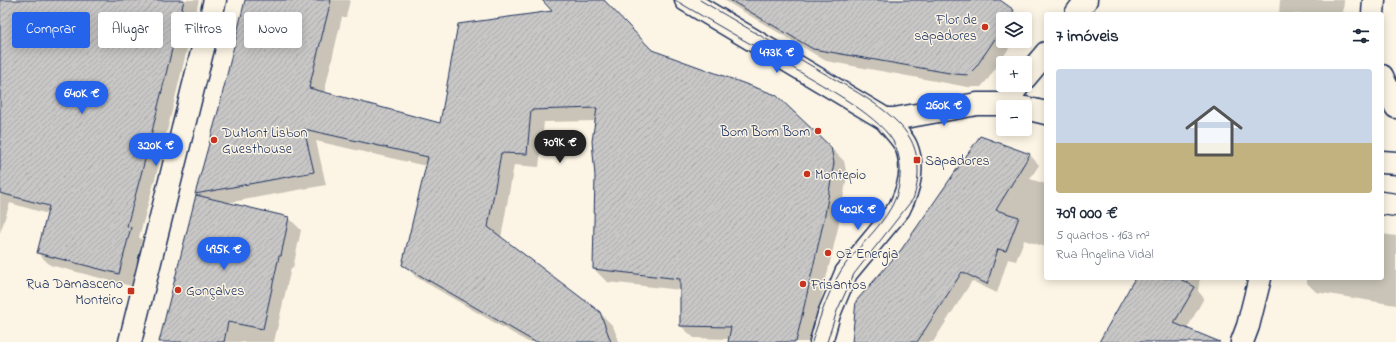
<!DOCTYPE html>
<html lang="pt">
<meta charset="utf-8">
<style>
body{margin:0;font-family:"Indie Flower",sans-serif;background:#f2f2f3;color:#1f2937;height:100vh;display:flex;flex-direction:column;font-size:15px;white-space:nowrap}
*{box-sizing:border-box;margin:0}
p{font-size:13px;color:#747a83}
.icon{flex:none;width:22px;height:22px;fill:none;stroke:currentColor;stroke-width:2;stroke-linecap:round;stroke-linejoin:round}
.map{position:relative;flex:1;overflow:hidden}
.sheet{position:absolute;left:1044px;top:12px;width:340px;height:268px;display:flex;flex-direction:column;background:#fff;border-radius:4px;box-shadow:0 2px 10px #0003}
.sheet>*{flex:none}
.hud{position:absolute;left:12px;top:12px;width:380px;height:36px;display:flex;gap:8px}
.fabs{position:absolute;left:996px;top:12px;display:grid;gap:8px}
.fabs a{display:grid;place-items:center;width:36px;height:36px;border-radius:4px;background:#fff;box-shadow:0 2px 10px #0003;font-size:20px}
.price{position:absolute;translate:-50% -34px;padding:0 9px;border-radius:14px;background:#2563eb;color:#fff;font-size:13px;line-height:26px;filter:drop-shadow(0 1px 2px #0008)}
.price::after{content:'';position:absolute;left:50%;top:24px;width:12px;height:9px;margin-left:-6px;background:inherit;clip-path:polygon(0 0,100% 0,50% 100%)}
.price.active{background:#222;color:#fff}
ul{padding:0;list-style:none}
li{display:grid;align-content:center;gap:8px;height:212px;padding:0 12px}
li span{display:grid;place-items:center;height:124px;border-radius:4px;color:#555}
li>.icon{margin-inline-start:auto}
span .icon{width:72px;height:72px;fill:#fffc;stroke-width:1}
li b{font-size:17px}
h2{display:flex;justify-content:space-between;align-items:center;height:48px;padding:0 12px;font-size:17px}
.tag{padding:0 14px;border-radius:4px;background:#fff;box-shadow:0 2px 10px #0003;font-size:14px;line-height:36px}
.tag.active{background:#2563eb;color:#fff}
.map>svg:first-child{display:block}
.shadow{fill:#0003}
.building{fill:url(#building-hatch);stroke:#1b2f5e}
.lines{fill:none;stroke-linecap:round;stroke-linejoin:round}
.street-casing{stroke:#1b2f5e;stroke-width:25}
.secondary-casing{stroke:#1b2f5e;stroke-width:25}
.street{stroke:#fcf5e5;stroke-width:22}
.secondary{stroke:#fcf5e5;stroke-width:22}
.tram{stroke:#1b2f5e;stroke-width:1}
.poi-dot{fill:#c8321e;stroke:#fcf5e5;stroke-width:1.5}
.labels{text-anchor:middle;stroke-width:3;stroke-linejoin:round;paint-order:stroke}
.poi-label{font-size:14px;fill:#1b2f5e;stroke:#fcf5e5;text-anchor:start}
</style>
<div class="map">
<svg width="1396" height="342" viewBox="0 0 1396 342">
<defs>
<pattern id="building-hatch" width="6" height="6" patternUnits="userSpaceOnUse"><rect width="6" height="6" fill="#c8c7c6"/><path d="M-1 1l2-2M0 6l6-6M5 7l2-2" fill="none" stroke="#ababac"/></pattern>
</defs>
<rect width="100%" height="100%" fill="#fcf5e5"/>
<filter id="ink" filterUnits="userSpaceOnUse"><feTurbulence type="fractalNoise" baseFrequency=".025" numOctaves="2"/><feDisplacementMap in="SourceGraphic" scale="8" xChannelSelector="R" yChannelSelector="G"/><feConvolveMatrix kernelMatrix="1 2 1 2 8 2 1 2 1" color-interpolation-filters="sRGB"/></filter>
<g filter="url(#ink)">
<g class="shadow">
<path d="M0,0H199L158,168L139,237L142,240L131,286L50,265L38,253L48,214L10,203L0,233Z"/>
<path d="M246,0H350L346,17H342L324,93L440,124L554,12L543,0H603L652,51L831,148L844,161L847,176L838,228L811,342H729V339L694,338L681,326V290L607,282L594,269L596,121L544,122L539,167L514,165L501,238L600,313L613,326L619,342H528L416,277L403,264L426,166L316,141L326,185L226,203L289,218L301,230L293,268H291L274,342H160L200,197L197,194L220,109Z"/>
<path d="M724,0H998L1014,11L1021,19H1003V41H1014L988,79L981,87H968L826,61Z"/>
<path d="M1280,0H1344L1343,14H1279Z"/>
<path d="M1030,155L1039,165L1030,179L1046,184V247L1024,240L1016,261L1008,259L997,293L972,281L933,342H853Z"/>
<path d="M1382,234L1396,236V305L1316,292L1307,283V278H1382Z"/>
<path d="M1136,278H1200L1198,291L1204,298L1185,332V342H1100Z"/>
</g>
<g class="building">
<path d="M0,0H184L146,156L127,226L131,227L119,274L37,253L49,206L0,193Z"/>
<path d="M245,0H331L309,88L440,123L458,24L552,11L542,0H604L652,50L776,95L831,147L834,163L825,215L796,342H728L731,327L680,326V279L593,269L595,176L592,141L597,108L531,110L527,154L501,153L488,227L600,312L611,342H535L402,265L428,157L304,129L314,172L195,194L219,108Z"/>
<path d="M730,0H1000L1014,10L1008,19H1003V27L976,67L968,75L955,74L813,49Z"/>
<path d="M980,136L1030,154L996,210L1019,217L1006,251L998,249L987,284L962,272L917,342H852L856,301L901,250Z"/>
<path d="M196,195L289,217L281,256H279L263,329L228,322L224,342H159Z"/>
<path d="M1135,278H1178L1195,287L1174,323L1220,342H1099Z"/>
</g>
<g class="lines">
<defs>
<g id="street">
<path d="M686,0L885,119C891,127 902,137 906,146C915,168 909,189 899,209L846,273L829,314L821,342"/>
<path d="M1076,14L1086,0"/>
<path d="M1025,78L1046,53"/>
<path d="M1004,104L1019,85"/>
<path d="M130,342L215,0"/>
<path d="M1242,342L1248,326L1260,278"/>
</g>
<g id="secondary">
<path d="M1373,14L1374,0"/>
<path d="M1382,76L1396,107"/>
<path d="M1025,108L1046,113"/>
<path d="M885,119H894L977,104H1004L1020,107"/>
<path d="M1382,162L1396,163"/>
<path d="M1382,203L1396,205"/>
</g>
</defs>
<use href="#street" class="street-casing"/>
<use href="#secondary" class="secondary-casing"/>
<use href="#street" class="street"/>
<use href="#secondary" class="secondary"/>
<g class="tram">
<path d="M675,0C712,22 750,44 788,65C816,82 876,113 893,141C902,157 902,179 896,197C887,221 863,242 847,262C831,283 820,316 812,342"/>
<path d="M700,0C737,22 773,43 810,65C841,84 894,108 911,140C920,158 920,180 913,199L854,274L837,311L827,342"/>
</g>
</g>
</g>
<g class="poi-dot">
<circle cx="985" cy="27" r="4"/>
<circle cx="818" cy="131" r="4"/>
<circle cx="214" cy="140" r="4"/>
<rect x="913" y="156" width="8" height="8" rx="2"/>
<circle cx="807" cy="174" r="4"/>
<circle cx="828" cy="253" r="4"/>
<circle cx="803" cy="284" r="4"/>
<circle cx="178" cy="290" r="4"/>
<rect x="127" y="287" width="8" height="8" rx="2"/>
</g>
<g class="labels">
<g class="poi-label">
<text x="977" y="24" text-anchor="end">Flor de<tspan x="977" dy="16">sapadores</tspan></text>
<text x="810" y="136" text-anchor="end">Bom Bom Bom</text>
<text x="222" y="137">DuMont Lisbon<tspan x="222" dy="16">Guesthouse</tspan></text>
<text x="925" y="165">Sapadores</text>
<text x="815" y="179">Montepio</text>
<text x="836" y="258">OZ Energia</text>
<text x="123" y="288" text-anchor="end">Rua Damasceno<tspan x="123" dy="16">Monteiro</tspan></text>
<text x="811" y="289">Frisantos</text>
<text x="186" y="295">Gonçalves</text>
</g>
</g>
</svg>
<div class="fabs">
<a><svg class="icon" aria-label="layers" viewBox="0 0 24 24"><path d="M12 4l9 5-9 5-9-5zM3 14l9 5 9-5"/></svg></a>
<a>+</a>
<a>−</a>
</div>
<b class="price" style="left:777px;top:74px">473K €</b>
<b class="price" style="left:82px;top:115px">640K €</b>
<b class="price" style="left:944px;top:127px">260K €</b>
<b class="price active" style="left:560px;top:164px">709K €</b>
<b class="price" style="left:156px;top:167px">320K €</b>
<b class="price" style="left:858px;top:231px">402K €</b>
<b class="price" style="left:224px;top:271px">495K €</b>
<div class="hud">
<a class="tag active">Comprar</a>
<a class="tag">Alugar</a>
<a class="tag">Filtros</a>
<a class="tag">Novo</a>
</div>
<section class="sheet">
<h2>7 imóveis<svg class="icon" aria-label="filters" viewBox="0 0 24 24"><path d="M4 7h16M4 17h16"/><circle cx="9" cy="7" r="2"/><circle cx="15" cy="17" r="2"/></svg></h2>
<ul>
<li><span style="background:linear-gradient(#c9d6e8 60%,#c2b280 0)"><svg class="icon" aria-label="home" viewBox="0 0 24 24"><path d="M3 11l9-7 9 7M6 9v11h12V9"/></svg></span><div><b>709 000 €</b><p>5 quartos · 163 m²</p><p>Rua Angelina Vidal</p></div></li>
</ul>
</section>
</div>
